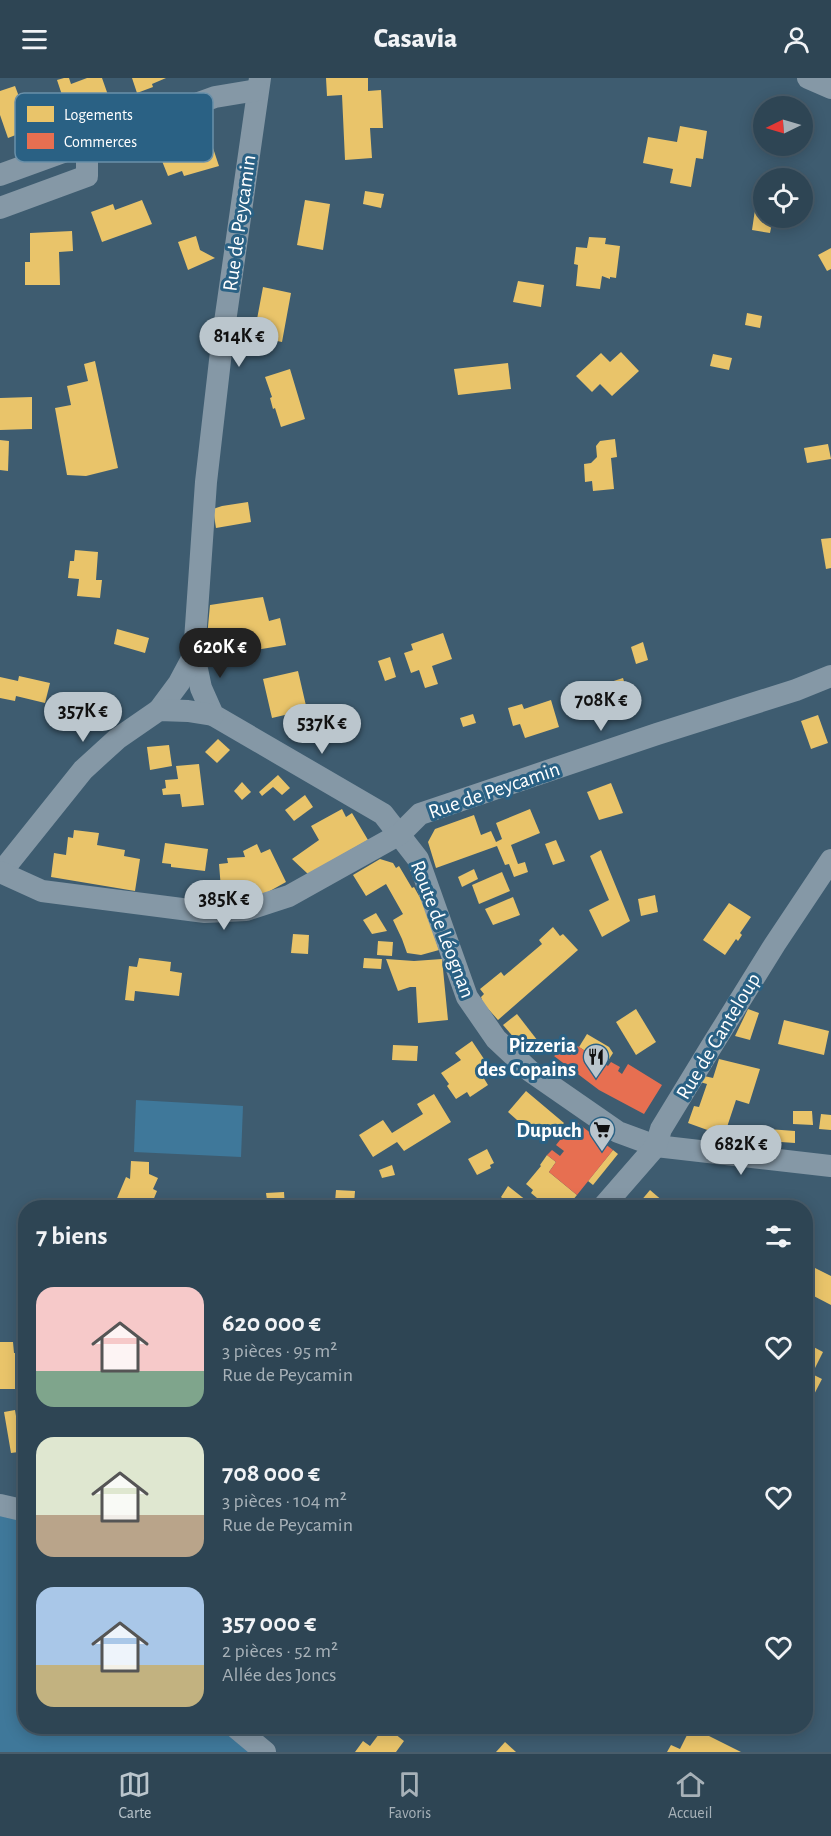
<!DOCTYPE html>
<html lang="fr">
<meta charset="utf-8">
<style>
body{margin:0;font-family:"Alegreya Sans",sans-serif;background:#364c5a;color:#f1f3f6;height:100vh;display:flex;flex-direction:column;font-size:22px;white-space:nowrap}
*{box-sizing:border-box;margin:0}
p{font-size:20px;color:#a7b1b8}
.icon{flex:none;width:33px;height:33px;fill:none;stroke:currentColor;stroke-width:2;stroke-linecap:round;stroke-linejoin:round}
.map{position:relative;flex:1;overflow:hidden}
.side{position:absolute;left:18px;top:1122px;width:795px;height:534px;display:flex;flex-direction:column;background:#2e4554;border-radius:24px;box-shadow:0 3px 15px #0003,0 0 0 2px #495d6b}
.side>*{flex:none}
.needle{width:39px;rotate:265deg}
.buttons{position:absolute;left:753px;top:18px;display:grid;gap:12px}
.buttons a{display:grid;place-items:center;width:60px;height:60px;border-radius:50%;background:#2e4554;box-shadow:0 3px 15px #0003,0 0 0 2px #495d6b;font-size:30px}
.price{position:absolute;translate:-50% -51px;padding:0 14px;border-radius:21px;background:#bbc6cd;color:#111;font-size:20px;line-height:39px;filter:drop-shadow(0 2px 3px #0008)}
.price::after{content:'';position:absolute;left:50%;top:36px;width:18px;height:14px;margin-left:-9px;background:inherit;clip-path:polygon(0 0,100% 0,50% 100%)}
.price.selected{background:#222;color:#fff}
ul{padding:0;list-style:none}
li{display:flex;align-items:center;gap:18px;height:150px;padding:0 18px}
li span{display:grid;place-items:center;flex:none;width:168px;height:120px;border-radius:18px;color:#555}
li>.icon{margin-inline-start:auto}
span .icon{width:72px;height:72px;fill:#fffc;stroke-width:1}
li b{font-size:26px}
h2{display:flex;justify-content:space-between;align-items:center;height:72px;padding:0 18px;font-size:26px}
header{display:flex;justify-content:space-between;align-items:center;height:78px;padding:0 18px;background:#2e4554;font-size:27px;font-weight:800}
.tabs{display:flex;justify-content:space-around;align-items:center;height:84px;border-top:2px solid #495d6b;background:#2e4554;font-size:16px;color:#a7b1b8}
.tabs a{display:grid;justify-items:center;gap:3px}
.tabs .selected{color:#bbc6cd}
.map>svg:first-child{display:block}
.green{fill:#3f789a}
.homes{fill:#e9c46a}
.shops{fill:#e76f51}
.lines{fill:none;stroke-linecap:round;stroke-linejoin:round}
.minor{stroke:#8598a6;stroke-width:22}
.labels{text-anchor:middle;stroke-width:6;stroke-linejoin:round;paint-order:stroke}
.street-label{font-size:21px;fill:#fff;stroke:#2a6184}
.poi-label{font-size:21px;font-weight:bold;fill:#fff;stroke:#2a6184;text-anchor:end}
.key{fill:#2a6184;stroke:#6a90a9;stroke-width:1.5}
.key-label{font-size:16px;fill:#fff}
</style>
<header><svg class="icon" aria-label="menu" viewBox="0 0 24 24"><path d="M4 6h16M4 12h16M4 18h16"/></svg>Casavia<svg class="icon" aria-label="person" viewBox="0 0 24 24"><circle cx="12" cy="8" r="4"/><path d="M4 21q1-7 8-7t8 7"/></svg></header>
<div class="map">
<svg width="831" height="1674" viewBox="0 0 831 1674">
<rect width="100%" height="100%" fill="#3e5c70"/>
<g class="green">
<path d="M136,1022L243,1028L241,1079L134,1074Z"/>
<path d="M0,1427L25,1433L26,1648L234,1649L265,1674H0Z"/>
</g>
<g class="homes">
<path d="M64,0H69L71,6L87,0H102L108,17L67,32L57,2Z"/>
<path d="M132,0H166L152,6L153,9L137,15Z"/>
<path d="M326,0H368V13L381,12L383,50H370L372,80L345,82L342,17L327,18Z"/>
<path d="M15,8L31,51L8,60L0,37V13Z"/>
<path d="M680,48L707,53L703,81L696,80L691,109L670,105L673,91L643,85L648,59L677,64Z"/>
<path d="M201,51V54L204,53L208,55L219,88L184,98L182,93L168,98L158,73L194,60L191,54Z"/>
<path d="M365,113L384,116L381,130L363,126Z"/>
<path d="M757,118L764,119V140H773L770,155L752,152Z"/>
<path d="M142,122L152,146L102,164L91,134L113,126L115,132Z"/>
<path d="M305,122L330,126L323,172L297,167Z"/>
<path d="M72,153L73,173L59,174L60,207H25V184H30V155Z"/>
<path d="M196,158L200,172L215,180L188,192L178,164Z"/>
<path d="M589,159L606,160L605,166L620,168L616,200L610,199V201L602,198L600,211L576,208L578,187L574,186L576,169L587,170Z"/>
<path d="M831,170V191L827,193L818,177Z"/>
<path d="M518,203L544,207L541,229L513,224Z"/>
<path d="M263,209L291,215L282,264L272,262L271,271L252,268Z"/>
<path d="M747,235L762,238L760,250L745,247Z"/>
<path d="M621,274L639,293L612,318L600,306L592,314L576,298L601,275L610,284Z"/>
<path d="M713,276L732,280L729,292L710,288Z"/>
<path d="M95,283L118,390L86,398L67,397L55,330L71,327L67,308L88,303L84,286Z"/>
<path d="M508,285L511,311L458,317L454,291Z"/>
<path d="M290,291L305,341L281,349L275,330L273,331L270,320L272,319L265,299Z"/>
<path d="M32,319V351L0,352V320Z"/>
<path d="M615,361L617,379L611,380L614,411L593,413L592,403L585,404L584,386L591,385L597,379L596,368L600,363Z"/>
<path d="M0,362L9,363L8,393L0,392Z"/>
<path d="M828,366L831,381L807,385L804,370Z"/>
<path d="M248,424L251,444L216,450L213,431L222,428Z"/>
<path d="M831,460V490L826,491L821,461Z"/>
<path d="M75,472L98,474L96,502H102L100,520L77,518L79,501L68,500L70,483H74Z"/>
<path d="M263,519L269,543L280,540L286,567L244,574L242,564L206,570L210,527Z"/>
<path d="M117,551L149,560L145,575L114,566Z"/>
<path d="M443,555L452,581L432,588L438,606L425,610L419,592L411,595L404,575L413,572L411,566Z"/>
<path d="M643,564L648,582L636,586L631,569Z"/>
<path d="M390,579L396,599L385,603L378,583Z"/>
<path d="M298,593L307,632L331,626L334,640L309,646L306,632L272,640L263,601Z"/>
<path d="M19,598L50,605L45,625L16,618L15,623L0,620V599L18,603Z"/>
<path d="M623,600L631,627L598,637L593,623L586,626L580,608L593,604L595,609Z"/>
<path d="M551,622L559,649L525,660L520,646L513,648L508,630L522,626L524,631Z"/>
<path d="M473,636L476,645L463,649L460,640Z"/>
<path d="M818,637L828,665L811,671L801,643Z"/>
<path d="M218,661L230,672L217,685L205,674Z"/>
<path d="M169,667L172,688L150,692L147,669Z"/>
<path d="M199,686L204,727L182,729L180,716L163,717L162,711L166,710L165,702L178,701L176,688Z"/>
<path d="M278,697L290,710L282,717L273,709L262,718L259,714Z"/>
<path d="M242,704L251,714L242,722L234,713Z"/>
<path d="M611,705L623,735L599,742L587,714Z"/>
<path d="M305,717L313,729L294,743L285,732Z"/>
<path d="M342,731L346,739L352,735L368,762L308,796L292,781L319,762L311,748Z"/>
<path d="M530,731L540,755L511,767L518,786L525,784L528,794L514,799L509,786L505,787L497,768L436,790L428,764L435,751L474,737L481,757L491,753L496,764L502,761L496,745Z"/>
<path d="M74,752L99,755L97,767L125,772L124,778L140,781L135,813L51,799L54,775L66,777L68,759L73,760Z"/>
<path d="M556,762L565,783L553,787L545,766Z"/>
<path d="M165,765L208,771L205,793L171,789V786L162,785Z"/>
<path d="M257,766L261,775L270,771L286,804L268,814L242,821L222,823L219,786L228,785L227,780L245,779L243,773Z"/>
<path d="M601,772L630,843L602,859L589,832L609,822L590,778Z"/>
<path d="M380,781L393,785L396,790L399,788L412,810L414,809L423,825L439,872L421,877L407,875L402,861L393,842L403,836L386,806L366,818L353,797Z"/>
<path d="M474,791L478,801L462,809L458,799Z"/>
<path d="M502,794L510,813L479,826L472,807Z"/>
<path d="M655,817L658,834L641,838L638,821Z"/>
<path d="M513,819L520,837L493,847L485,831Z"/>
<path d="M729,825L751,839L740,855L742,857L738,863L736,861L725,877L703,862Z"/>
<path d="M376,835L387,853L372,856L363,842Z"/>
<path d="M553,849L560,858L563,856L578,872L498,942L483,925L481,919L484,916L480,911L501,894L504,898L542,866L539,862Z"/>
<path d="M293,856L309,857L308,876L291,875Z"/>
<path d="M378,863L393,864L392,878L377,877Z"/>
<path d="M139,880L171,884L170,893L182,895L179,918L135,913L134,923L125,922L129,888L137,889Z"/>
<path d="M364,880L382,881L381,891L363,890Z"/>
<path d="M386,881L414,883L442,881L448,942L418,945L416,909H410L398,913Z"/>
<path d="M636,931L656,964L636,977L616,944Z"/>
<path d="M748,931L759,935L750,962L735,958Z"/>
<path d="M517,936L541,967L528,976L503,947Z"/>
<path d="M784,942L829,953L824,977L778,966Z"/>
<path d="M587,956L609,969L613,975L606,986L579,969Z"/>
<path d="M472,963L486,984L477,989L488,1007L470,1019L467,1014L456,1021L447,1008L449,1006L441,995L461,982L455,975Z"/>
<path d="M393,967L418,968L417,983L392,982Z"/>
<path d="M719,981L760,991L749,1026L736,1022L724,1058L688,1045L694,1028L699,1029L707,1006L700,1004L704,998L713,1000Z"/>
<path d="M526,1013L564,1045L544,1066L508,1034Z"/>
<path d="M434,1016L451,1044L404,1073L397,1064L373,1079L359,1057L383,1042L392,1055L423,1036L417,1026Z"/>
<path d="M793,1033H812L813,1047L793,1046Z"/>
<path d="M821,1036L831,1037V1052L819,1051Z"/>
<path d="M768,1051L795,1053V1065L767,1063Z"/>
<path d="M487,1071L494,1085L490,1087L491,1090L477,1097L468,1081Z"/>
<path d="M613,1072L618,1076L593,1107L588,1103Z"/>
<path d="M547,1077L556,1084L549,1094L577,1117L566,1130H549L531,1115L533,1112L526,1106L541,1088L540,1087Z"/>
<path d="M131,1083L149,1084V1096L158,1100L153,1111L157,1113L150,1130H125L115,1125L126,1099L130,1101Z"/>
<path d="M392,1087L395,1097L382,1100L379,1092Z"/>
<path d="M508,1108L536,1130H497L503,1121L501,1119Z"/>
<path d="M336,1112L355,1113L354,1126L335,1124Z"/>
<path d="M650,1112L671,1130H635Z"/>
<path d="M284,1114L285,1130H268L266,1115Z"/>
<path d="M482,1120L492,1127L490,1130H474Z"/>
<path d="M809,1187L831,1198V1227L806,1214V1193Z"/>
<path d="M0,1264H13L14,1275H15V1311H0Z"/>
<path d="M806,1265L823,1274L812,1296L822,1301L806,1332Z"/>
<path d="M15,1332L17,1344L26,1343V1373L11,1375L4,1334Z"/>
<path d="M385,1648L404,1663L396,1674H355L363,1663L370,1668Z"/>
<path d="M691,1649L741,1674H667L671,1667L680,1671Z"/>
<path d="M505,1664L516,1674H496Z"/>
</g>
<g class="shops">
<path d="M573,965L608,988L611,984L620,989L618,993L622,996L628,986L662,1007L644,1036L599,1012L554,978Z"/>
<path d="M575,1043L613,1072L577,1117L549,1094L556,1084L547,1077L552,1072L560,1078L564,1073L556,1067Z"/>
</g>
<g class="lines">
<g class="minor">
<path d="M260,0L222,265L206,404L194,577L201,610L213,637L383,736L418,781L467,919L496,961L530,993L618,1054L656,1068L831,1088"/>
<path d="M808,0L831,10"/>
<path d="M0,97L215,19L257,12"/>
<path d="M0,130L87,98V65"/>
<path d="M159,632L179,605L194,577"/>
<path d="M2,793L83,692L117,661L159,632L188,633L213,637"/>
<path d="M0,794L42,813L205,834L246,832L289,818L400,756L420,736L657,656L796,612L831,598"/>
<path d="M602,1130L656,1068L661,1051L711,969L775,866L831,782"/>
<path d="M0,1427L26,1433"/>
<path d="M234,1648L265,1674"/>
</g>
</g>
<defs>
<symbol id="restaurant-pin" viewBox="-11 -11 22 30"><path d="M0 17L-7.5 6A9.5 9.5 0 1 1 7.5 6Z" fill="#bbc6cd" stroke="#2a6184"/><path d="M-5-6h1v4h1v-4h1v4h1v-4h1v5L-1.5 .5V6h-2V.5L-5-1ZM5-6V6H3V1.5H1.5Q1.5-4 5-6Z" fill="#111"/></symbol>
<symbol id="supermarket-pin" viewBox="-11 -11 22 30"><path d="M0 17L-7.5 6A9.5 9.5 0 1 1 7.5 6Z" fill="#bbc6cd" stroke="#2a6184"/><path d="M-6-5.5h2.5l.6 2H6L4.5 2H-2.5L-4.4-4H-6ZM-1.5 3.2a1.3 1.3 0 1 0 .1 0ZM3 3.2a1.3 1.3 0 1 0 .1 0Z" fill="#111"/></symbol>
</defs>
<g fill-rule="evenodd">
<use href="#restaurant-pin" x="581" y="964" width="30" height="40"/>
<use href="#supermarket-pin" x="587" y="1037" width="30" height="40"/>
</g>
<g class="labels">
<g class="street-label">
<text transform="translate(239 145) rotate(-82)" y="7">Rue de Peycamin</text>
<text transform="translate(494 712) rotate(-19)" y="7">Rue de Peycamin</text>
<text transform="translate(443 851) rotate(69)" y="7">Route de Léognan</text>
<text transform="translate(718 958) rotate(-59)" y="7">Rue de Canteloup</text>
</g>
<g class="poi-label">
<text x="576" y="974">Pizzeria<tspan x="576" dy="24">des Copains</tspan></text>
<text x="582" y="1059">Dupuch</text>
</g>
</g>
<rect x="15" y="15" width="198" height="69" rx="9" class="key"/>
<rect x="27" y="28" width="27" height="16" fill="#e9c46a"/>
<rect x="27" y="55" width="27" height="16" fill="#e76f51"/>
<g class="key-label">
<text x="64" y="42">Logements</text>
<text x="64" y="69">Commerces</text>
</g>
</svg>
<div class="buttons">
<a><svg class="needle" viewBox="-14 -14 28 28"><path d="M0-13l5 13h-10z" fill="#e53935"/><path d="M0 13l5-13h-10z" fill="#a7b1b8"/></svg></a>
<a><svg class="icon" aria-label="locate" viewBox="0 0 24 24"><circle cx="12" cy="12" r="6"/><path d="M12 2v4M12 18v4M2 12h4M18 12h4"/></svg></a>
</div>
<b class="price" style="left:239px;top:290px">814K €</b>
<b class="price selected" style="left:220px;top:601px">620K €</b>
<b class="price" style="left:601px;top:654px">708K €</b>
<b class="price" style="left:83px;top:665px">357K €</b>
<b class="price" style="left:322px;top:677px">537K €</b>
<b class="price" style="left:224px;top:853px">385K €</b>
<b class="price" style="left:741px;top:1098px">682K €</b>
<section class="side">
<h2>7 biens<svg class="icon" aria-label="filters" viewBox="0 0 24 24"><path d="M4 7h16M4 17h16"/><circle cx="9" cy="7" r="2"/><circle cx="15" cy="17" r="2"/></svg></h2>
<ul>
<li><span style="background:linear-gradient(#f6c9c9 70%,#7fa58c 0)"><svg class="icon" aria-label="home" viewBox="0 0 24 24"><path d="M3 11l9-7 9 7M6 9v11h12V9"/></svg></span><div><b>620 000 €</b><p>3 pièces · 95 m²</p><p>Rue de Peycamin</p></div><svg class="icon" aria-label="heart" viewBox="0 0 24 24"><path d="M12 20l-8-8c-3-5 5-10 8-4 3-6 11-1 8 4z"/></svg></li>
<li><span style="background:linear-gradient(#dfe7d0 65%,#b9a48a 0)"><svg class="icon" aria-label="home" viewBox="0 0 24 24"><path d="M3 11l9-7 9 7M6 9v11h12V9"/></svg></span><div><b>708 000 €</b><p>3 pièces · 104 m²</p><p>Rue de Peycamin</p></div><svg class="icon" aria-label="heart" viewBox="0 0 24 24"><path d="M12 20l-8-8c-3-5 5-10 8-4 3-6 11-1 8 4z"/></svg></li>
<li><span style="background:linear-gradient(#a9c7e8 65%,#c2b280 0)"><svg class="icon" aria-label="home" viewBox="0 0 24 24"><path d="M3 11l9-7 9 7M6 9v11h12V9"/></svg></span><div><b>357 000 €</b><p>2 pièces · 52 m²</p><p>Allée des Joncs</p></div><svg class="icon" aria-label="heart" viewBox="0 0 24 24"><path d="M12 20l-8-8c-3-5 5-10 8-4 3-6 11-1 8 4z"/></svg></li>
</ul>
</section>
</div>
<nav class="tabs">
<a class="selected"><svg class="icon" aria-label="map" viewBox="0 0 24 24"><path d="M3 6l6-2 6 2 6-2v14l-6 2-6-2-6 2zM9 4v14M15 6v14"/></svg>Carte</a>
<a><svg class="icon" aria-label="saved" viewBox="0 0 24 24"><path d="M7 4h10v16l-5-4-5 4z"/></svg>Favoris</a>
<a><svg class="icon" aria-label="home" viewBox="0 0 24 24"><path d="M3 11l9-7 9 7M6 9v11h12V9"/></svg>Accueil</a>
</nav>
